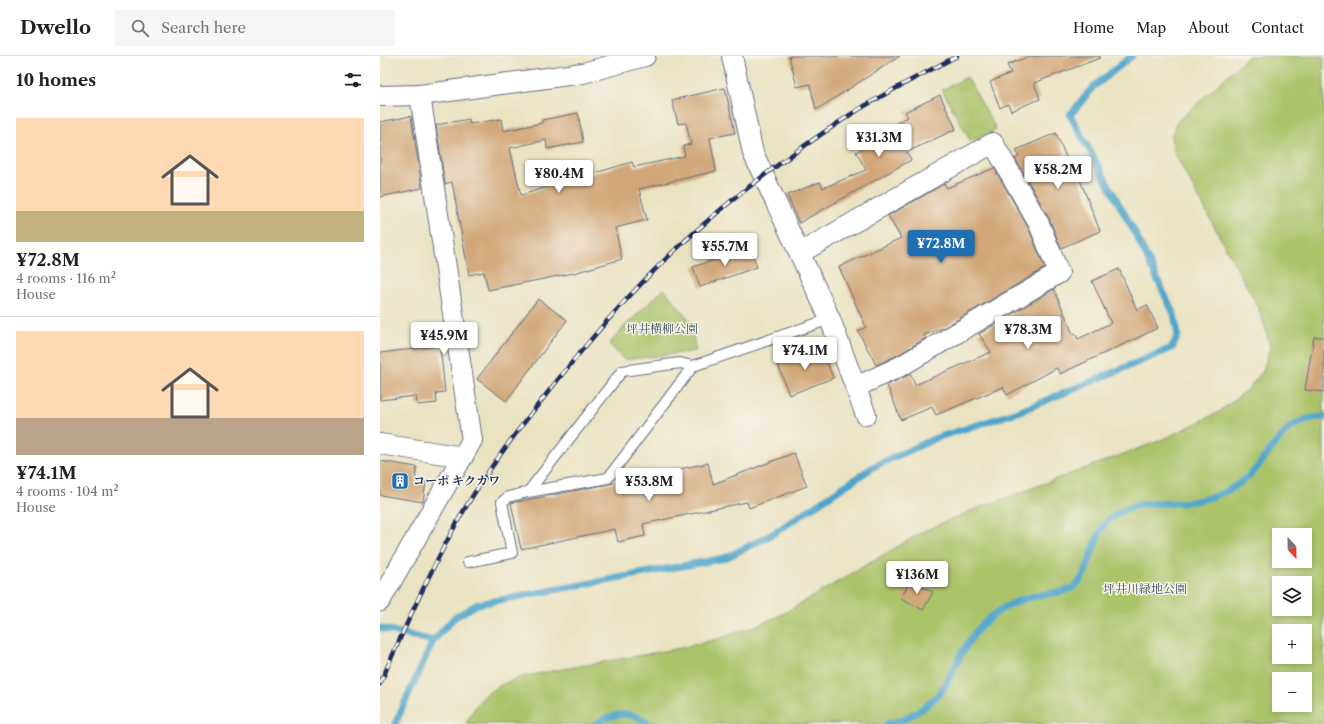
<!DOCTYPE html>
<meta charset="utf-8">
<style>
body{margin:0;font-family:"Libre Caslon Text","Noto Serif JP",serif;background:#f6f6f6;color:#202124;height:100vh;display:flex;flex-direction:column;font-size:15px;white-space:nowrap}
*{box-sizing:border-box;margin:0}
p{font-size:13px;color:#757577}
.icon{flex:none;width:22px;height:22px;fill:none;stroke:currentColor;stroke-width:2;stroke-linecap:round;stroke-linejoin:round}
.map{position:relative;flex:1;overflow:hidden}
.sheet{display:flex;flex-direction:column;background:#fff;width:380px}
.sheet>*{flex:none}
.needle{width:26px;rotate:158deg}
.fabs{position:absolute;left:892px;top:472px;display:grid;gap:8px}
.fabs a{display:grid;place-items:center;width:40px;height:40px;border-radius:0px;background:#fff;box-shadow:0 2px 6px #0003;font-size:20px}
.price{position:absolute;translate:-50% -34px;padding:0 9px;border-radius:4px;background:#fff;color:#222;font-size:13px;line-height:26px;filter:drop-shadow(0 1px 2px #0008)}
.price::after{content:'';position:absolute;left:50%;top:24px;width:12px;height:9px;margin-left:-6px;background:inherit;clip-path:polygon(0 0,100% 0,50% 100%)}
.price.on{background:#1f6fb2;color:#fff}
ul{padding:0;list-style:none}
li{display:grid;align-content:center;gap:8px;height:212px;padding:0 16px}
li+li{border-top:1px solid #e0e0e0}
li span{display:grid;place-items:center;height:124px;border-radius:0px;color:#555}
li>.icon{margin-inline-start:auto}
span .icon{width:72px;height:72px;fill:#fffc;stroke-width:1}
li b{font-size:17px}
h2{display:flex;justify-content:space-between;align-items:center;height:48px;padding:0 16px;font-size:17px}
header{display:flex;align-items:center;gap:24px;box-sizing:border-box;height:56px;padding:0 20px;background:#fff;border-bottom:1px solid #e0e0e0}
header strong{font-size:19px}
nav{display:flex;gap:22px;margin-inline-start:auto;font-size:14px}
.search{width:280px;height:36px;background:#f6f6f6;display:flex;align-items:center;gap:10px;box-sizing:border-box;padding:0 14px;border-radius:0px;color:#757577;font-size:15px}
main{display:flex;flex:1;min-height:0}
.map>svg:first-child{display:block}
.green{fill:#abc369;stroke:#637964;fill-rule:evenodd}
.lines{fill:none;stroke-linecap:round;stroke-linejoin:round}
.stream{stroke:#4da4ca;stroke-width:7}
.building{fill:#d2a87a}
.service-casing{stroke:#636e81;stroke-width:12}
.minor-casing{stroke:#636e81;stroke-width:22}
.service{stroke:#fff;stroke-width:10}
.minor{stroke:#fff;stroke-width:20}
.rail-casing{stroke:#1b2f5e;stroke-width:4.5}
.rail{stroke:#f7f3e8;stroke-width:3;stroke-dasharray:9;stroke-linecap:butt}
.labels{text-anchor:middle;stroke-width:3;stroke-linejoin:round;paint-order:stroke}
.park-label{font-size:12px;fill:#3f5461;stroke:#f7f3e8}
.poi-label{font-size:12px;font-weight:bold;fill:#1b2f5e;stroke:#f7f3e8;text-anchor:start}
</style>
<header>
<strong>Dwello</strong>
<div class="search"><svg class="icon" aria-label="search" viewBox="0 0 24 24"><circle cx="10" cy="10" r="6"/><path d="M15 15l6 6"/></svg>Search here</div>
<nav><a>Home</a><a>Map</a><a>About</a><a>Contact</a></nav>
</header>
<main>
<section class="sheet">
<h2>10 homes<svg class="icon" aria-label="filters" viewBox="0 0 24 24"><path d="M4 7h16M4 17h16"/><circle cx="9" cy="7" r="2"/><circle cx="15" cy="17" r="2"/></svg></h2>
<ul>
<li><span style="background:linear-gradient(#ffd9b3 75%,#c2b280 0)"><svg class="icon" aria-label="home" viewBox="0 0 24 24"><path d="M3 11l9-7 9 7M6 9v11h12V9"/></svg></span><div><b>¥72.8M</b><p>4 rooms · 116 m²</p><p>House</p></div></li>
<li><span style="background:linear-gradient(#ffd9b3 70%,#b9a48a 0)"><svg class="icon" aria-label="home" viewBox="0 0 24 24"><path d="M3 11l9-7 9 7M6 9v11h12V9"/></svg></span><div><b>¥74.1M</b><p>4 rooms · 104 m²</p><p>House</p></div></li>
</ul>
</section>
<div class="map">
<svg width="944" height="668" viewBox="0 0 944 668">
<rect width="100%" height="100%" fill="#f7f3e8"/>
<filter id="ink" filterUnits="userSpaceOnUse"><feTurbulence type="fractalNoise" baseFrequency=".025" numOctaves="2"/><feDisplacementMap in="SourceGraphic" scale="8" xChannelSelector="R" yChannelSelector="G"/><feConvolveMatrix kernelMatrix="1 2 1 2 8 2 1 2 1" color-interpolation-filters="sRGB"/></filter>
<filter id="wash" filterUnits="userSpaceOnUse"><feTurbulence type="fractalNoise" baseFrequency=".012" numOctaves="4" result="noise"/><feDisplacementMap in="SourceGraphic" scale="16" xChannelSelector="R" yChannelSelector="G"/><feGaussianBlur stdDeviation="0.9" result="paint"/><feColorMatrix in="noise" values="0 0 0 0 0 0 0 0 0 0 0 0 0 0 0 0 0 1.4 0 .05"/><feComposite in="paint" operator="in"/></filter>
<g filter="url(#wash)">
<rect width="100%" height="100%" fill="#eae3c2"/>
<g class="green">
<path d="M869,0H944V668H86C100,637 114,630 145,620L301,592L341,582L375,570L403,558L544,475L593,454L784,383L839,356L868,333L883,315L890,291L886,274L878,251L794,96L791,81L796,67ZM899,479H925V505H899ZM899,527H925V553H899ZM899,575H925V601H899ZM899,623H925V649H899Z"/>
<path d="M587,21L616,73L591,86L562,34Z"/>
<path d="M284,233L310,265L316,295L244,304L229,288L249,266Z"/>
</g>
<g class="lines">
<g class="stream">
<path d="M0,572L53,585"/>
<path d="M15,668L53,585L75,561L98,548L345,502L391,479L495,410L556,382L638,356L792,292L798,279L794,258L756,179L690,59L713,31L752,0"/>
<path d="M216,668C230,657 255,654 268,668"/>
<path d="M507,668C530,663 553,649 566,628C577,608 585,586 602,569C619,552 642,541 666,538C675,536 684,537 692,532C715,517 708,477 734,460C758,444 774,448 800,447C822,445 842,440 860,427C893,405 896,361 944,361"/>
</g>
</g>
<g id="blocks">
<g class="building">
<path d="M409,0H520L436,54L430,28L417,31Z"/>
<path d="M650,0H720V2L654,27L660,43L631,55L628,48L620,52L610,26L631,17L627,9Z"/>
<path d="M345,32L355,77L330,82L336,115L259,133L267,164L235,172L242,203L194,217L108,234L104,216L89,219L72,126L65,128L56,69L89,63L90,68L121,63L123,75L162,67V64L198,57L203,86L167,93L166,84L130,92L141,139L252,106L254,111L305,100L303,90L311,88L306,67L298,68L292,44Z"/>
<path d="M560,39L576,73L527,96L531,104L419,167L407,139L440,126L443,132L486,114L476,96L521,71L518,66L528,61L525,56Z"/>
<path d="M31,60L42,132L0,141V66Z"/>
<path d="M676,77L691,113L695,111L720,175L681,192L669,162L635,102L639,101L636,94Z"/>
<path d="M614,112L649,173L665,212L565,271L544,279L546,282L516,300L496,309L478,275L486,271L459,211L521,182L508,160L564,128L567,132Z"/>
<path d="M370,191L377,211L320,231L313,211Z"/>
<path d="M739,213L757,254L767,249L778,272L680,318L677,312L627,339L623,331L556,359L552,351L521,364L507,329L531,318L535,329L611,296L599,278L674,233L693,278L695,277L698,283L731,267L712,225Z"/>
<path d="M158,243L187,264L126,345L97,323Z"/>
<path d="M934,281H944V336L925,334Z"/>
<path d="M60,290L65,336L56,337L57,347L37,349L36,340L0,344V297Z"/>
<path d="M442,293L453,322L409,339L397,306L429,294L430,298Z"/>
<path d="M414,397L427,430L369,452L367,446L263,468L265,480L238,486L235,473L141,493L131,447L229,428L328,407L333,428Z"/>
<path d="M0,405L37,411L35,425L46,426L43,446L0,439Z"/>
<path d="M530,525L553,536L543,554L521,542Z"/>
</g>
</g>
</g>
<g filter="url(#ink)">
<use href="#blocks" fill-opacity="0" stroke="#636e81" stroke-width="1"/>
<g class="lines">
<defs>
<g id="service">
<path d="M148,436L228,422L313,310L450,263"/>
<path d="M88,506L132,497L122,446L128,441L148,436L242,315L300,307L313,310"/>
</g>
<g id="minor">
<path d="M352,0L373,97L450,263L486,359"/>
<path d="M0,40L40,39L203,17L265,0"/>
<path d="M420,197L613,87L659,168L679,217L521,310L476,331"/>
<path d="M0,388L83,401"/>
<path d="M0,545L92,384L40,39"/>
</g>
</defs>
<use href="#service" class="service-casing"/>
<use href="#minor" class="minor-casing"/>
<use href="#service" class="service"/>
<use href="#minor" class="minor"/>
<defs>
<path id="rail" d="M0,628C23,575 47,521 75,470C100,424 132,381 165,340C208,285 254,231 306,184C356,138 412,97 470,59C504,37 541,19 577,0"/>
</defs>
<use href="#rail" class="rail-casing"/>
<use href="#rail" class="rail"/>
</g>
</g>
<defs>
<symbol id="building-square" viewBox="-11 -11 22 22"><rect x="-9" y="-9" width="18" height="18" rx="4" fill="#1f6fb2" stroke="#f7f3e8"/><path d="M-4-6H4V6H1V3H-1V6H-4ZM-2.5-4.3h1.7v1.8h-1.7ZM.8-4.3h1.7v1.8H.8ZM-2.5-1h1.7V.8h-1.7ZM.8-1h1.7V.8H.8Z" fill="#fff"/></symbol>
</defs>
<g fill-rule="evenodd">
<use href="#building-square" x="10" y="415" width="20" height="20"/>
</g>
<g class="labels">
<g class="park-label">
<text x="282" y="277">坪井横柳公園</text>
<text x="765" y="537">坪井川緑地公園</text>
</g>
<g class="poi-label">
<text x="33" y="429">コーポ キクカワ</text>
</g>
</g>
</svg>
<div class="fabs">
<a><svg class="needle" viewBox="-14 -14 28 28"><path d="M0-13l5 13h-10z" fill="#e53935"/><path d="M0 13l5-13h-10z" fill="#757577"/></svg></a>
<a><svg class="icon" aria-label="layers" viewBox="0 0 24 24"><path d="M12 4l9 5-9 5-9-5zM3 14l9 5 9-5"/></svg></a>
<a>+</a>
<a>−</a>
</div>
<b class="price" style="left:499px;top:102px">¥31.3M</b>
<b class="price" style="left:678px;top:134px">¥58.2M</b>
<b class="price" style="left:179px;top:138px">¥80.4M</b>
<b class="price on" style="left:561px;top:208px">¥72.8M</b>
<b class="price" style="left:345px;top:211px">¥55.7M</b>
<b class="price" style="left:648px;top:294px">¥78.3M</b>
<b class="price" style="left:64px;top:300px">¥45.9M</b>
<b class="price" style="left:425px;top:315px">¥74.1M</b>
<b class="price" style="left:269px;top:446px">¥53.8M</b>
<b class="price" style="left:537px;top:539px">¥136M</b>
</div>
</main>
